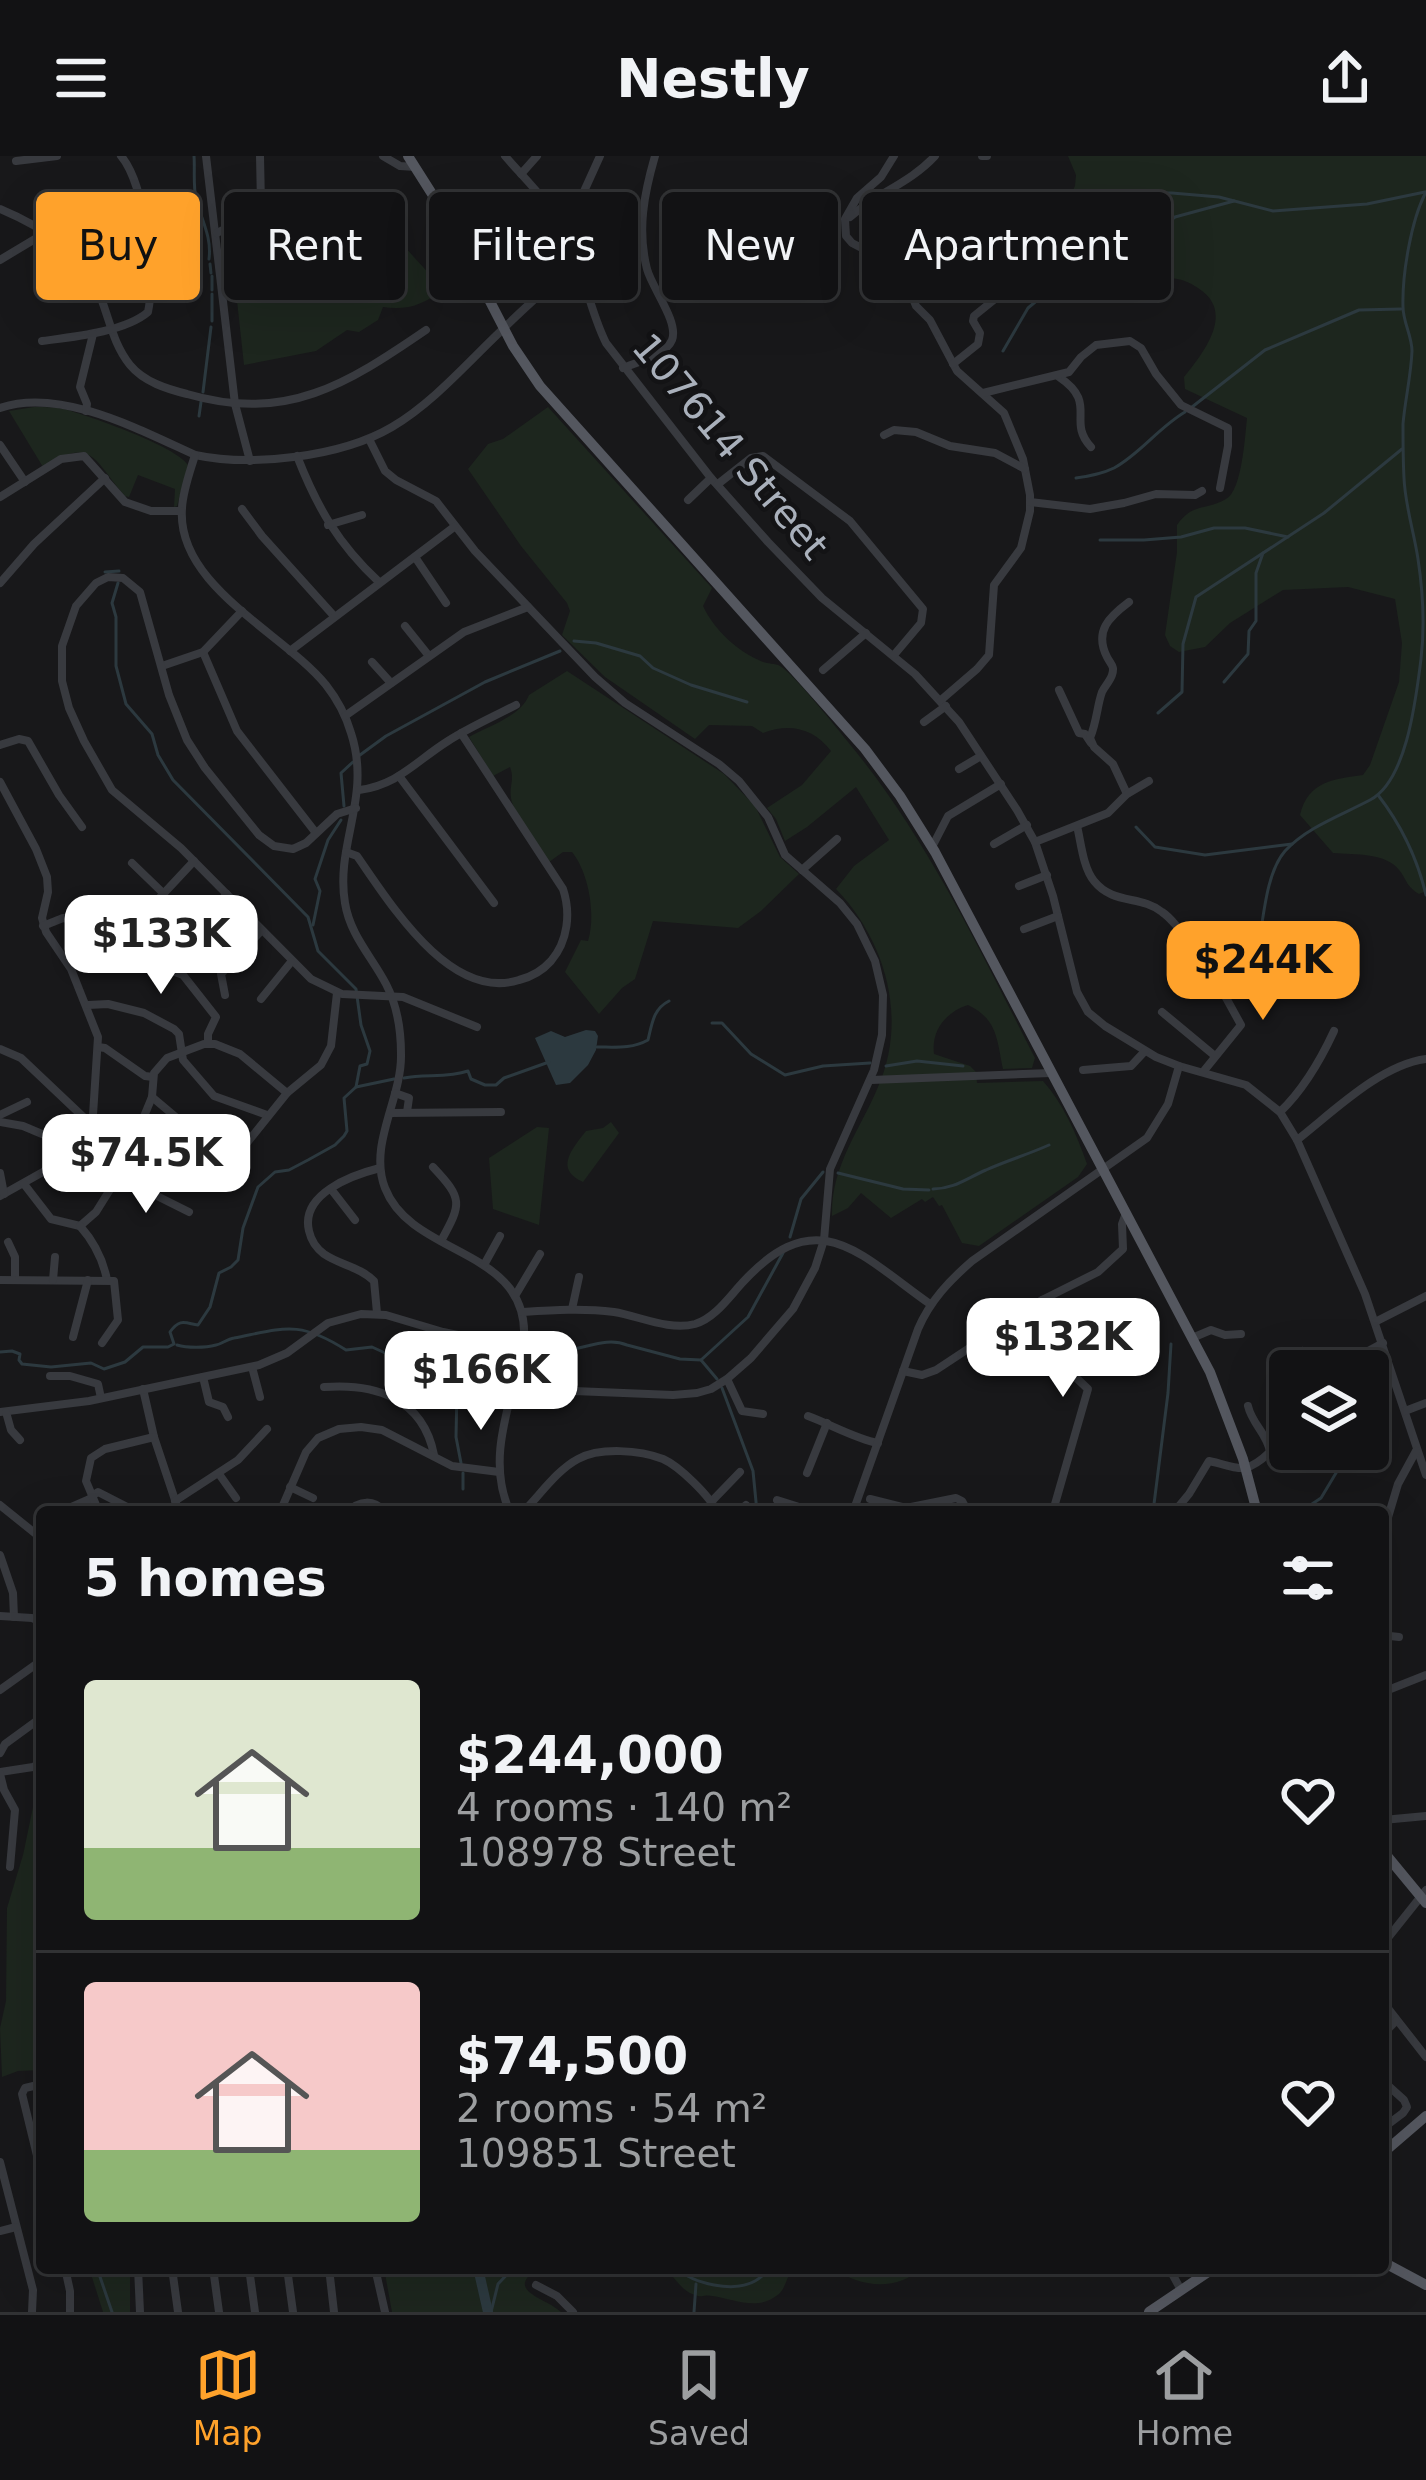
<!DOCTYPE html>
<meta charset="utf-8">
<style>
body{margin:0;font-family:"DejaVu Sans",sans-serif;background:#1b1b1d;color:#f1f3f6;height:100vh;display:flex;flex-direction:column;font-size:45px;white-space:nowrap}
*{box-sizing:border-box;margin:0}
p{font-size:39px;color:#9c9ea0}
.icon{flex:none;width:66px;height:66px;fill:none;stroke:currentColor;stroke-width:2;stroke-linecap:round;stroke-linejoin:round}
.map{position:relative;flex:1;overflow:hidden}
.side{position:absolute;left:36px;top:1350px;width:1353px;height:768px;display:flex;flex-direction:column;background:#121214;border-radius:12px;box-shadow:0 12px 48px #0002,0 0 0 3px #313234}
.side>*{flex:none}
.guide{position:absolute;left:36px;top:36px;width:1356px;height:108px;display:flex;gap:24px}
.controls{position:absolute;left:1269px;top:1194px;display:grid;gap:24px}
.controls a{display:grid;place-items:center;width:120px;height:120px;border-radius:12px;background:#121214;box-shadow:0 12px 48px #0002,0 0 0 3px #313234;font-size:60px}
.price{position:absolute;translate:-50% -102px;padding:0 27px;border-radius:24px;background:#fff;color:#222;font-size:39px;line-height:78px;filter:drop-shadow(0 3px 6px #0008)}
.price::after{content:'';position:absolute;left:50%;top:72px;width:36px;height:27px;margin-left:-18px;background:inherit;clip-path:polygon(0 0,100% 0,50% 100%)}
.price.on{background:#ffa22b;color:#111}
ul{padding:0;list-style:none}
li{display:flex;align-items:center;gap:36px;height:300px;padding:0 48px}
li+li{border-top:3px solid #313234}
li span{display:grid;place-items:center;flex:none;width:336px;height:240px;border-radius:12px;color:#555}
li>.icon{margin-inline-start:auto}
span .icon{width:144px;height:144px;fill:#fffc;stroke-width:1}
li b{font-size:51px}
h2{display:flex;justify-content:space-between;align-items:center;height:144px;padding:0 48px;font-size:51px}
.chip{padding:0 42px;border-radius:12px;background:#121214;box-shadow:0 12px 48px #0002,0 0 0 3px #313234;font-size:42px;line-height:108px}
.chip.on{background:#ffa22b;color:#111}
header{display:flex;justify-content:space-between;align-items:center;height:156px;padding:0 48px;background:#121214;font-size:54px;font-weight:700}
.menu{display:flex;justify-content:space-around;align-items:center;height:168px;border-top:3px solid #313234;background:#121214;font-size:33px;color:#9c9ea0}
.menu a{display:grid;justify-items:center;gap:6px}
.menu .on{color:#ffa22b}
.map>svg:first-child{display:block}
.green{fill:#1d261e}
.water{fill:#2c393f}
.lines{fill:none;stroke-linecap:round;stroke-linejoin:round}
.stream{stroke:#2c393f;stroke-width:3}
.river{stroke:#2c393f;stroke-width:10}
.minor{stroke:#383a3f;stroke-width:8}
.major{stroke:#54575f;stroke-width:10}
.labels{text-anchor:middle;stroke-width:9;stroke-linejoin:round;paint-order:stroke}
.street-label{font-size:39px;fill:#a9b0bb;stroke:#131315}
</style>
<header><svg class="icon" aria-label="menu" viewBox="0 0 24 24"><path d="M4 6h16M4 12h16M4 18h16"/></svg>Nestly<svg class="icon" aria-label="share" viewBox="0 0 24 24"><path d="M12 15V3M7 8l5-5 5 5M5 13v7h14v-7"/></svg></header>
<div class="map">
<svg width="1426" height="2156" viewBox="0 0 1426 2156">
<rect width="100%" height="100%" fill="#18181a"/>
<g class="green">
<path d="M1068,0H1426V735L1419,738C1407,731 1407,725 1400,715C1386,696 1355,699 1333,697L1300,659C1308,625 1334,623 1363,619L1370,609L1399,526L1402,487L1395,443L1348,431L1283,434L1230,467L1205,491L1179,496L1170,490L1165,479L1177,396V369C1193,346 1206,355 1226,343C1242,335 1245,280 1247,262L1185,233L1184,221C1204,196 1236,156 1198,132C1189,126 1182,123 1171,122C1151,120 1132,125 1113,125C1097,126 1080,123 1064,122L1050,104L1048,92L1050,81L1075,30L1076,19Z"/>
<path d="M361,43L444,134C423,148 408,155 383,151L378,164L359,176L347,174L316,195L244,209L232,99H257L264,123L273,126L303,90L313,88L341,64L351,47Z"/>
<path d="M34,251C44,251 54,251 64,253C89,260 176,290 188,309L177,350L174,351L175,333L138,319L129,341L125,340C94,305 93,279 43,311L9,255Z"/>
<path d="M548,251L712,432L703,450C715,475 737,495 763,506C768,508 775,507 780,510C794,518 836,571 848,586C927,681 979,793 1035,902L1032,912L1003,913C997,885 998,863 968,849C946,856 931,874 934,898L970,910L976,916L977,927L1043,925C1063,947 1077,979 1087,1008L1078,1021L979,1090L962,1087L942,1049L939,1050L933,1041L925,1046L922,1043L891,1062L861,1037L848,1052L832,1060C831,1010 859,976 878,931C908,863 886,785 836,733L854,710L889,684L856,631L807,671L785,685L776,663L767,652L802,629L831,595C813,572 790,567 763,577L752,570L709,569L695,583L605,521L562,479L570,455L567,447L521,390L468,313L488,288L503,283Z"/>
<path d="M567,515L724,618L755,650L780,701L799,718L761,755L738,772L653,765L635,823L622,832L599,858L565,816L581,784L588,785C596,759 589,717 572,696H563L549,706C540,691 513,658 511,642C509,629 515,624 510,611L493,620L469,581C489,570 521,560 529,539Z"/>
<path d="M611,966L619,977L583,1026C554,1013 572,993 586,975L603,972Z"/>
<path d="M537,971L549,972L539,1069L493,1053L489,1002Z"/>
<path d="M42,1634V1914L18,1915L2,1921L0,1872L6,1845L7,1752L23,1699L33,1651Z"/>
<path d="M93,2112H130V2156H103L91,2118Z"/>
<path d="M384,2112H539C503,2135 545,2141 561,2156H392Z"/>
<path d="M663,2112H793C787,2120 786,2131 779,2138C757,2156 735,2143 712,2140C699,2138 705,2143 692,2138C680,2133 674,2119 663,2112Z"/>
<path d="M836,2112H920C901,2135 856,2132 836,2112Z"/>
</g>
<path class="water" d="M586,874L595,875L598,880L596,894L588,909L570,927L556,929L535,882L551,875L565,881Z"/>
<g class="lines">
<g class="stream">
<path d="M194,0C195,13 193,30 196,42C201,64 212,80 209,103"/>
<path d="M893,60L962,76L1008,75L1064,55L1101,37H1172L1219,41L1273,55L1367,48L1425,36"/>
<path d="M210,108L211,117"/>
<path d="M212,120V134"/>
<path d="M926,141L943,131L975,120L1005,77"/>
<path d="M212,165V138"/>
<path d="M1003,195L1028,152L1052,132L1076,129L1101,119L1175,61L1234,45"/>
<path d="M203,236L211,171"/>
<path d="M1192,251L1265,194L1359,154L1401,153"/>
<path d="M199,260L201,246"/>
<path d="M1076,322C1089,320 1102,318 1114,312C1140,298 1158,272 1185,256"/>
<path d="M1100,384H1144L1181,381L1214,372H1245L1288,381"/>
<path d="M105,416L119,415"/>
<path d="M574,485L596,487L640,500L653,512L691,529L747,546"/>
<path d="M1224,526L1248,498L1249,475L1256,465V417L1263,397"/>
<path d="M1158,557L1182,536L1183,488L1196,441L1324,357L1402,293"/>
<path d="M360,599L386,580L485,526L560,495"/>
<path d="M1378,639C1402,670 1417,701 1426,739"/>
<path d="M344,650L341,617L353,606"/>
<path d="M1136,671L1155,691L1205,699L1292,688"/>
<path d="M313,769L320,735L315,723L328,684L341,664"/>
<path d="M1253,817C1263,784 1262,721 1285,695C1307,671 1342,659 1370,644C1407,625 1416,542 1421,503C1425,469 1423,436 1418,403C1414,376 1405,349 1404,322C1403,304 1403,286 1403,268C1405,244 1411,220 1412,195C1412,180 1403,166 1403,151C1402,119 1411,64 1426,36"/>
<path d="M712,867H722L751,898L785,919L823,910L870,907"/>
<path d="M597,891C615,891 632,893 648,884C652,868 653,853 669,845"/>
<path d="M886,910L917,905L963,910"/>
<path d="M404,922C425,918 448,922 468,915L471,923L485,929H496L504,922L549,906"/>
<path d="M356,931L394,923"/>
<path d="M838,1017L903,1033L929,1034"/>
<path d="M933,1033C954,1033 967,1022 986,1014C1006,1005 1029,998 1049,989"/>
<path d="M790,1081L801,1043L823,1016"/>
<path d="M177,1189C187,1192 205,1192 216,1189C222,1188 227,1183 234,1182C285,1172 299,1164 346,1194L372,1191L407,1207L417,1205L432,1224L472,1230L485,1228L490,1219L511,1201"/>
<path d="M0,1196L12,1195L20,1198L19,1204L22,1208L51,1211L91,1207L104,1213L125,1206L143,1191H168L174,1188L170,1176C180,1162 185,1167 198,1169L210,1151L219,1117L231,1111L238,1104L243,1072L258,1031L275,1016L289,1014L308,1004L335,989L344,980L347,975L344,942L356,931L360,910L367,908L370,895L361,869L356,833L318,795L308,761L173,624L158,599L152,578L126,548L116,510V461L112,447L118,427"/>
<path d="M528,1198C542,1196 556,1197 569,1194C589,1191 608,1181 627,1189L680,1203L701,1204L748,1161L783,1097"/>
<path d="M701,1204L717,1223"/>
<path d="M454,1228L457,1233L456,1281L461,1307"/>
<path d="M722,1232L753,1315L757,1356"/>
<path d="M463,1333V1317"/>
<path d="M1153,1356L1168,1237L1171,1188"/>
<path d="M1300,1356L1321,1342L1342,1307"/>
<path d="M97,2112L112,2156"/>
<path d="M677,2112C693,2128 734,2137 755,2125C761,2122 766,2116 771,2112"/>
<path d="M491,2156L498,2128L513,2112"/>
<path d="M694,2156L696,2128"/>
</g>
<path class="river" d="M478,2112L488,2156"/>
<g class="minor">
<path d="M206,0L235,248L250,305"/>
<path d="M383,0L400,10L415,11"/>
<path d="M505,0C525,23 549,46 564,73C583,109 588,151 606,187L711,322L768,386L822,442L915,518L959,566L1017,654L1035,686L1053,740L1077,836L1088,856L1105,870L1156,901L1179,910L1246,929L1280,956L1297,984L1365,1138L1426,1319"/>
<path d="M894,0L881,21L857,42L845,63L846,80L852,87L887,105L905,123L916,150L930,164L957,215L1004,257L1023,303L1030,339V355L1021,392L994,429L989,499L977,513L941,544"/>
<path d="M982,0H987"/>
<path d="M16,5L57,0"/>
<path d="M521,18L537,0"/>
<path d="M76,50L141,41"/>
<path d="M0,53C43,71 84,97 101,142C110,166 114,189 130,209C144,226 167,233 187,238C287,267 347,228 426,174"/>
<path d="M850,61C877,37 910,27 935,0"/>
<path d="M566,75L600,0"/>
<path d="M217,77L242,64L261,48L260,0"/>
<path d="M0,104L45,77"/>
<path d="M42,185C72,181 125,176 148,156C156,120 145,28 121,0"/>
<path d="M953,208L978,188L980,177L973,165L974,160L1021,122"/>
<path d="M623,212C637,206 666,199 672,184C679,166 652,132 647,113C637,74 644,38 655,0"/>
<path d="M1059,221C1099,248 1066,264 1091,291"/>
<path d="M983,237L1069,216L1081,201L1096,189L1130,185L1141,192L1156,218L1181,249L1228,272V290L1220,332"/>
<path d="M0,252C60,231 140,274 195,299C252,311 341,301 392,271C434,246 467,207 502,174C526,150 552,128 576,105"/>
<path d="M86,255L87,248L80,231L93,178"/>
<path d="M884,279L894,274L916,276L950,290L995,297L1025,313"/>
<path d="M369,283L385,315L396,324L436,345L475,395L595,521L625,547L719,608L739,625L768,661L785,699L840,747L857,768L875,805L883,839L882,879L874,914L830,1013L824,1084L815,1112L793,1153L751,1202L727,1223L711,1233L697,1237L673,1239L574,1235L510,1249"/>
<path d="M0,289L25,326"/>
<path d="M195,299C190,316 183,334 182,352C176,430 284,477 326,529C337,543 346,560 351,577C372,641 335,688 345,747C350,779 372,801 386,828C397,849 401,875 401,898C402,943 368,988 385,1032C412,1102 530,1091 524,1184C514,1241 484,1300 510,1356"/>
<path d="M297,300C317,351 338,388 379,426"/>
<path d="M718,328L751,302L763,300L850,365L923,453L921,467L894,499"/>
<path d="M0,341L61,303L84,300L125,346L151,355H181"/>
<path d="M688,344L711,322"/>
<path d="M1030,346L1090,353L1124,347L1156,338L1195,339L1202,335"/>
<path d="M242,353L262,380L334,460"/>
<path d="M328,369L362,359"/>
<path d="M415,401L446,447"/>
<path d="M0,427L34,388L105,322"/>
<path d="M405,470L429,500"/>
<path d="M290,495L454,371"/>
<path d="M203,496L237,575L316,677"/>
<path d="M372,506L391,527"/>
<path d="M162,510L203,496L242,455"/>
<path d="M823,514L866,477"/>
<path d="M1059,534L1079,577L1085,578L1091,587"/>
<path d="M345,560L464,476L528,451"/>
<path d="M924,566L946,550"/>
<path d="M0,589L19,583L28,585L59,639L82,671"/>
<path d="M959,613L981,600"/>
<path d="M399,620L494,747"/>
<path d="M0,626L36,693L47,721L48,736L42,762L46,776L71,813L98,881L93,959L88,975L50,1012L0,1040"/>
<path d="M359,634C398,629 416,605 448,585C470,571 493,561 516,549"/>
<path d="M1127,638L1113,608L1094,591L1090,582C1097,565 1097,550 1102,536C1105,530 1110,525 1112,519C1115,510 1111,509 1107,501C1094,475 1109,461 1129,446"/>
<path d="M356,652L337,658L306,687L293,693L274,690L259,679L205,612L187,584L169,539L140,436L123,422L108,421L96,427L76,450L62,490V525L69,552L84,585L112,634L181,692L311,823L342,838L403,841L477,871"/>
<path d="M1077,670C1081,686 1083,712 1094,725C1113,749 1141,739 1162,756C1170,761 1176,770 1182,776"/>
<path d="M1035,686L1108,657L1127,638L1149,625"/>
<path d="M994,688L1027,669"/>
<path d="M932,691L948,660L1001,628"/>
<path d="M346,696L357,700C390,747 450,846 519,824C531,821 543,814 551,805C568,785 571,757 563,733L461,577"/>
<path d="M132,707L163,737"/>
<path d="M802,714L837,683"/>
<path d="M1019,730L1047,719"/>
<path d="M152,750L194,705"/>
<path d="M43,770L63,762L91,768L114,764L146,780L150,807L183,819L216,861L208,878V888"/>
<path d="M1024,773L1058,760"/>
<path d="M161,811L181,785L227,738"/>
<path d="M225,839L221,818L261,775"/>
<path d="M261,843L291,806"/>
<path d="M88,849L108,848L144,857L174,873L179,878L183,904L214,940L267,959"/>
<path d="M1162,856L1215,900"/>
<path d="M98,891L105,892L145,920L153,921"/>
<path d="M0,893L21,902L97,974L107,980L200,1005L222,1004L242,993L287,937L321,909L331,890L337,837"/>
<path d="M1083,914L1131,910L1145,895"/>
<path d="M1203,916L1241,869L1219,829L1208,817"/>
<path d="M871,924L1051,917"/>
<path d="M395,937L409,942L407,956"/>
<path d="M152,941L184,968L200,976L222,1004"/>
<path d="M1280,956C1303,934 1321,903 1334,875"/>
<path d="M390,957L501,956"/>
<path d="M0,959L27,946"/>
<path d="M0,966L23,970L42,978"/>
<path d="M1297,984C1333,956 1380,909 1426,903"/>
<path d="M63,1001L81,1013L94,1008L118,1021"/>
<path d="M433,1011C463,1043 462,1047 441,1085"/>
<path d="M0,1017L4,1038"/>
<path d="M116,1025L139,1031L189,1056"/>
<path d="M24,1028L51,1063L80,1070"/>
<path d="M331,1033L355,1064"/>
<path d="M80,1070L96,1056L121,1016L152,941L154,917L167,902L204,888H215L240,898L287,937"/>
<path d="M80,1070C95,1087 103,1103 107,1124"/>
<path d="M8,1086L15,1101V1123"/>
<path d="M484,1109L500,1080"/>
<path d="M0,1124L114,1125L118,1164L102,1187"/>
<path d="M53,1124L55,1101"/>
<path d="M515,1140L540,1098"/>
<path d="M1042,1144L1062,1179L1070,1216L1088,1233L1055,1348"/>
<path d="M572,1153L579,1121"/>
<path d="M522,1156C553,1154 583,1152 614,1156C639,1160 669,1175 695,1168C715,1162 729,1141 743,1126C818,1045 859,1098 930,1148"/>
<path d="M377,1157L374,1125C360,1111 340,1109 324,1098C316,1092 311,1084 309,1075C300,1038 352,1019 380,1012"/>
<path d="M1375,1166L1426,1140"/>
<path d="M73,1181L88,1124"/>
<path d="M1192,1182L1211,1174L1225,1179L1241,1178"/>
<path d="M1303,1195L1337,1208L1357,1201"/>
<path d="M252,1211L260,1241"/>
<path d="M903,1215L922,1219L936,1214L1042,1144L1098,1116L1123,1093L1122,1068L1126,1057"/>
<path d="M1347,1215L1357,1201L1383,1187"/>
<path d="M50,1220H70L98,1228L101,1242"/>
<path d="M203,1221L209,1246L223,1251L228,1261"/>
<path d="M727,1223L742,1255L763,1258"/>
<path d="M324,1231C375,1227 423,1242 434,1299"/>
<path d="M143,1233L154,1281L179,1356"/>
<path d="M1405,1255L1426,1247"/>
<path d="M0,1256L89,1245L259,1209L287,1197L328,1167L361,1158L386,1159L443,1176L522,1192"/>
<path d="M6,1256L11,1274L20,1284"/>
<path d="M808,1260C830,1268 856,1283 878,1287"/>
<path d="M807,1317L827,1267"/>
<path d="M219,1318L236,1342"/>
<path d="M290,1331L313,1342"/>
<path d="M92,1340L98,1336L137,1356"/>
<path d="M870,1343L906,1352L956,1342L962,1345L968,1356"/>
<path d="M777,1344L815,1356"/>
<path d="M175,1345L238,1304L267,1273"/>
<path d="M712,1345L740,1316"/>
<path d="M0,1349L42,1383"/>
<path d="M60,1356L92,1342"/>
<path d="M99,1356L86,1325L91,1302L105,1293L154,1281"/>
<path d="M280,1356L306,1296L318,1282L339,1273L361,1271L382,1274L452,1310L499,1316"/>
<path d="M348,1356C359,1344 374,1343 385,1356"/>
<path d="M523,1356C540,1339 557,1314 578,1303C600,1291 640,1294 663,1303C679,1310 710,1340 717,1356"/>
<path d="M738,1356L746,1349"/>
<path d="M853,1356L918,1173C930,1145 949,1125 972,1105L1147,982L1168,948L1179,910"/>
<path d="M1174,1356L1189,1338L1209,1305C1238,1311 1244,1321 1270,1296C1268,1279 1252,1268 1248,1250"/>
<path d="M1383,1378L1398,1328L1416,1295"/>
<path d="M0,1399L13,1437L14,1461"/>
<path d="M0,1460L32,1462L42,1467"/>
<path d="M1383,1473L1390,1480L1399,1481"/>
<path d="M0,1534L42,1504"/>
<path d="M1383,1536L1426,1519"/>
<path d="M0,1597L5,1588L42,1561"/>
<path d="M0,1616L33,1611L42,1607"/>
<path d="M0,1618L4,1634L15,1654L10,1711"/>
<path d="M1383,1664L1426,1660"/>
<path d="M1383,1788L1426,1734"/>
<path d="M1383,1846L1426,1901"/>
<path d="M1383,1878L1396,1865"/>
<path d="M1383,1925L1404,1944L1407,1951L1403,1957L1383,1972"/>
<path d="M42,1928L25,1932L22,1938L42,2020"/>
<path d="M0,2006L33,2134L32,2156"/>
<path d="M0,2075L16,2071"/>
<path d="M65,2112L70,2135V2156"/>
<path d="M138,2112L140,2156"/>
<path d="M172,2112L178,2156"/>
<path d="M213,2112L219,2156"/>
<path d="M249,2112L255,2156"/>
<path d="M287,2112L293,2156"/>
<path d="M329,2112L334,2156"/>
<path d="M375,2112L385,2156"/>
<path d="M1169,2112L1181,2134"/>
<path d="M536,2129L557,2140L573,2156"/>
</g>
<g class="major">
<path d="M408,0L446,60L513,190L540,230L865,593L900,640L935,696L1210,1216L1243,1303L1257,1356"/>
<path d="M1383,1695L1426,1747"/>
<path d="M1383,1997L1426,1960"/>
<path d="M1383,2106L1426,2129"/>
<path d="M1149,2156L1214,2112"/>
</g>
</g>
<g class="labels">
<g class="street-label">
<text transform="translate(731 290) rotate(50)" y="14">107614 Street</text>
</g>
</g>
</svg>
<div class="controls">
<a><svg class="icon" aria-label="layers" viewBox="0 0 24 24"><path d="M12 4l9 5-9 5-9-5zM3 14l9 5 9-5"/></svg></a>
</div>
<b class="price" style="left:161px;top:841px">$133K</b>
<b class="price on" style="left:1263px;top:867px">$244K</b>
<b class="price" style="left:146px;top:1060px">$74.5K</b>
<b class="price" style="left:1063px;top:1244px">$132K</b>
<b class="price" style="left:481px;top:1277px">$166K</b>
<div class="guide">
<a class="chip on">Buy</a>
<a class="chip">Rent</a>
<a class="chip">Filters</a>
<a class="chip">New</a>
<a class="chip">Apartment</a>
</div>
<section class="side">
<h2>5 homes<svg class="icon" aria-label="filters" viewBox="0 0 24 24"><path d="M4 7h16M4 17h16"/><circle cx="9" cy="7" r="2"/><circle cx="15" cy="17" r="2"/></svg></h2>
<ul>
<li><span style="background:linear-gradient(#dfe7d0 70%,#8fb573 0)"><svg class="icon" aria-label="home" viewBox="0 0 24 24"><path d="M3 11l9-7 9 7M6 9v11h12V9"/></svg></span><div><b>$244,000</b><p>4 rooms · 140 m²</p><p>108978 Street</p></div><svg class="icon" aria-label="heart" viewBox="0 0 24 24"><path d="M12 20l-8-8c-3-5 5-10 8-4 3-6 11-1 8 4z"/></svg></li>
<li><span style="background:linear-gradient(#f6c9c9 70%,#8fb573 0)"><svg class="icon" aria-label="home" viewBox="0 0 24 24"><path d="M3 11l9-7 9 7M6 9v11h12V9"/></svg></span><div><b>$74,500</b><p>2 rooms · 54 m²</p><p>109851 Street</p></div><svg class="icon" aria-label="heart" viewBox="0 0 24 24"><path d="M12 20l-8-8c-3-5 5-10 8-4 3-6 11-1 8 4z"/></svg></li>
</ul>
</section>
</div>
<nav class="menu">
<a class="on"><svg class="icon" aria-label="map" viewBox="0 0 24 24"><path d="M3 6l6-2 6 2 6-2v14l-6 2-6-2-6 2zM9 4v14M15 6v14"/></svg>Map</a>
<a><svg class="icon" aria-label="saved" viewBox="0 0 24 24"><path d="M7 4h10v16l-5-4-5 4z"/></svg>Saved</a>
<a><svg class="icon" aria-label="home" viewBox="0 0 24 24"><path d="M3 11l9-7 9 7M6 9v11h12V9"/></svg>Home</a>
</nav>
